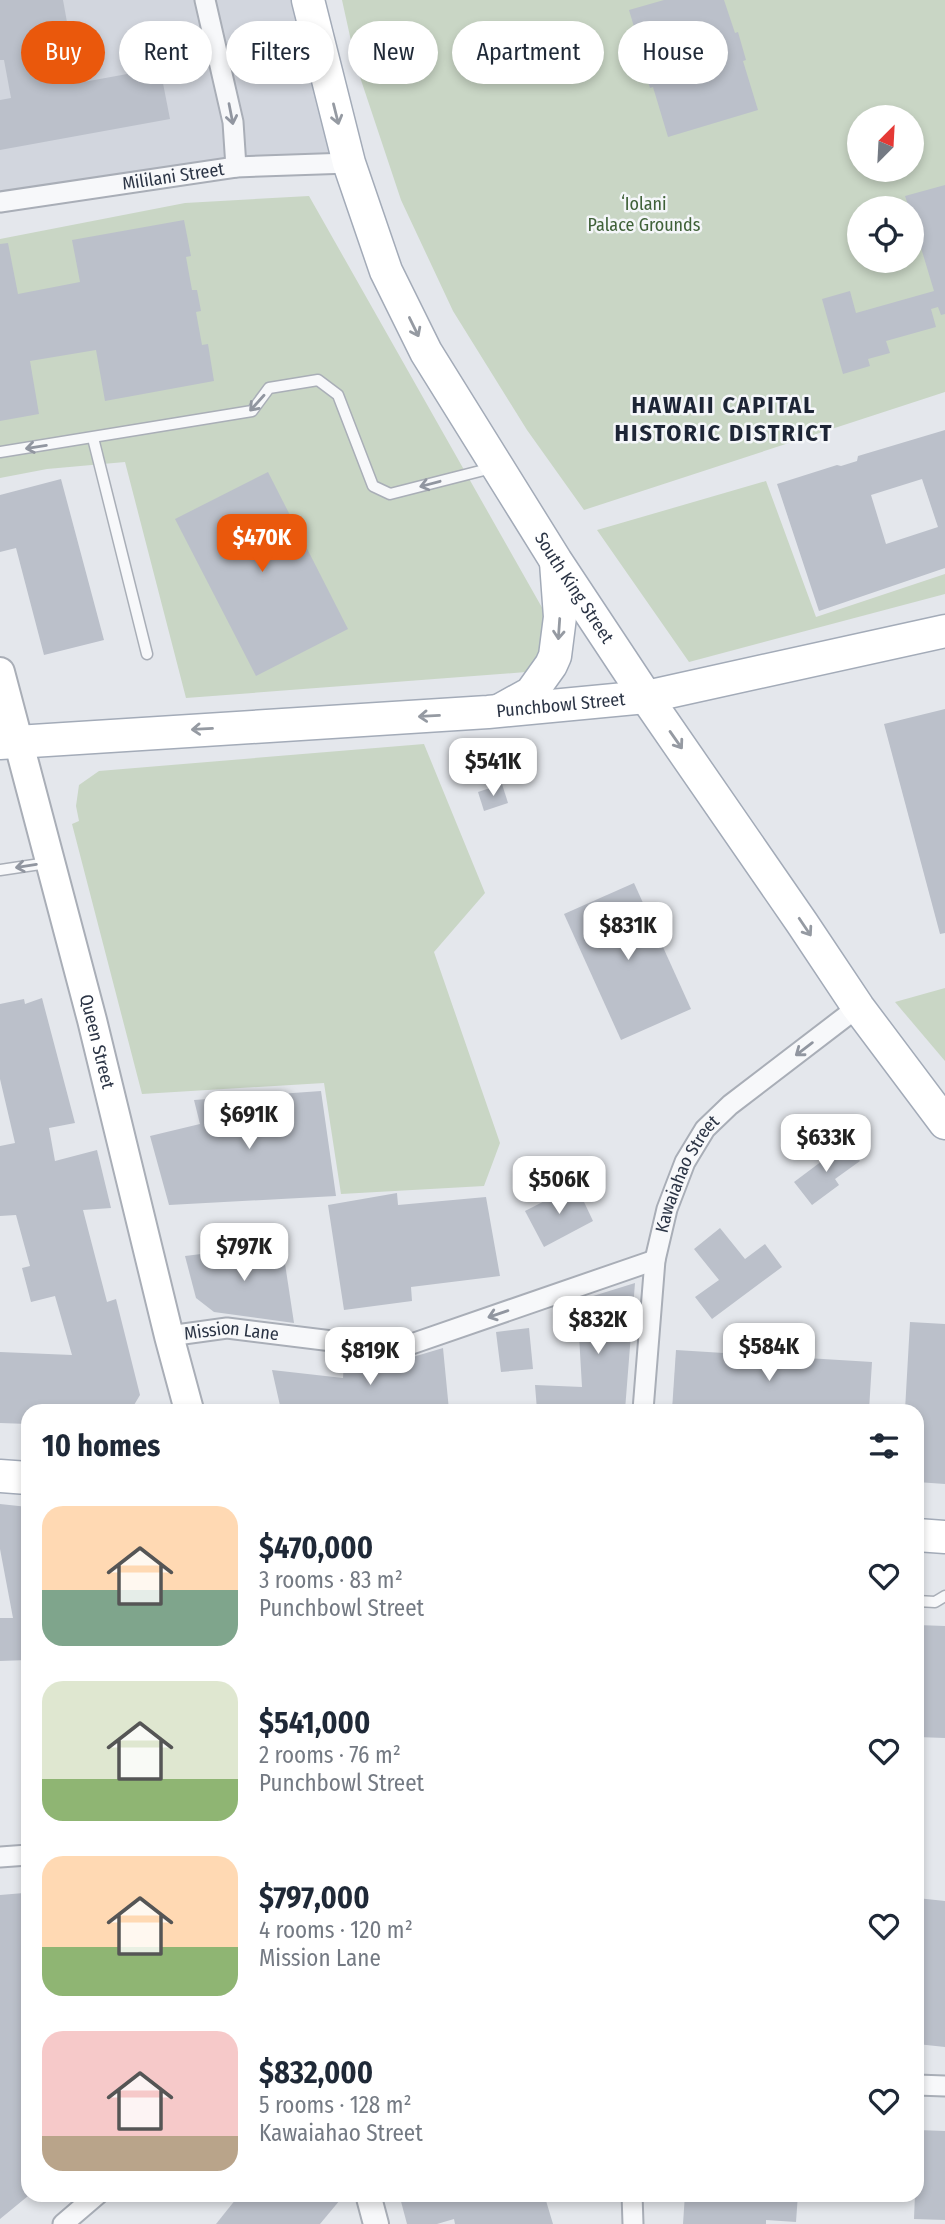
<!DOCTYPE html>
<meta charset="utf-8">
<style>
body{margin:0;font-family:"Fira Sans Condensed",sans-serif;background:#f2f2f3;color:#1f2937;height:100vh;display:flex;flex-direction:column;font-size:26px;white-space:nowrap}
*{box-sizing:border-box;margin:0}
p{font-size:23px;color:#747a83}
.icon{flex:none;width:38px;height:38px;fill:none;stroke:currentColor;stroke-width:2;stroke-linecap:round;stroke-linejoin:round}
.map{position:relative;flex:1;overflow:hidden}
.drawer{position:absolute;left:21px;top:1404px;width:903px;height:798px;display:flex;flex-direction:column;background:#fff;border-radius:21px;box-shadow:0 4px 10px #0003}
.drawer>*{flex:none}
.banner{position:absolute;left:21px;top:21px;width:903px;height:63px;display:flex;gap:14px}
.needle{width:46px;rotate:24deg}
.tools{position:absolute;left:847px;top:105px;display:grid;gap:14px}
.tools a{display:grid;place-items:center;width:77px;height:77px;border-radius:50%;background:#fff;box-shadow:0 4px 10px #0003;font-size:35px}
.price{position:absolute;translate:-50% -60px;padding:0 16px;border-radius:14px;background:#fff;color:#222;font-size:23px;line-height:46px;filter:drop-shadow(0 2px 4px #0008)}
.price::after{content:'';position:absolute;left:50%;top:42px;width:21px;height:16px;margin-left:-10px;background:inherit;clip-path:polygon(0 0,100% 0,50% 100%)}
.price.selected{background:#ea580c;color:#fff}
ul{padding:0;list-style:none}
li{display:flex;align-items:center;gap:21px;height:175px;padding:0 21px}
li span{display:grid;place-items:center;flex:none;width:196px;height:140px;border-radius:21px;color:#555}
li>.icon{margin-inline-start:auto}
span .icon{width:84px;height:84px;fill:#fffc;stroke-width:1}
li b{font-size:30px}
h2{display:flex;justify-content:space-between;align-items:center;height:84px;padding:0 21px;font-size:30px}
.pill{padding:0 24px;border-radius:32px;background:#fff;box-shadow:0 4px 10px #0003;font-size:24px;line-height:63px}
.pill.selected{background:#ea580c;color:#fff}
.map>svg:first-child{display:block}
.built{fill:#d2d6de}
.green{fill:#c9d6c5;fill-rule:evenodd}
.building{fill:#bbc0ca;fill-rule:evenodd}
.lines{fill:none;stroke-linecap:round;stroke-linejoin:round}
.service-casing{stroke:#a9aeb7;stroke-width:13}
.minor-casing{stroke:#a9aeb7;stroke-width:23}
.tertiary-casing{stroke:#a9aeb7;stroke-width:28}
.secondary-casing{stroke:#a9aeb7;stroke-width:32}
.primary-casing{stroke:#a3abb8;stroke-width:35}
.service{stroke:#f7f8fa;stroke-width:10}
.minor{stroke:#f7f8fa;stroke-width:19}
.tertiary{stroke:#f7f8fa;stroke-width:24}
.secondary{stroke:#fff;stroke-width:28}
.primary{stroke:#fff;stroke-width:32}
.oneway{stroke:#9196a0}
.oneway2{stroke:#959aa2}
.labels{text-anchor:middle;stroke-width:5;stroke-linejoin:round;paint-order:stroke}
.street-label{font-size:18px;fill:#2b3445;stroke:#f4f6f9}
.park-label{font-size:18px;fill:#3f6138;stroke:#f4f6f9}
.district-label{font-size:24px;font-weight:bold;letter-spacing:2px;fill:#1d2536;stroke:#f4f6f9}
</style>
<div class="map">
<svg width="945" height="2224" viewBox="0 0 945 2224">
<rect width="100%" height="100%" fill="#e4e7ec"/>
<path class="built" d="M0,0H308L349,163L236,167L0,214Z"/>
<g class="green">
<path d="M342,0H945V392L584,510L527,430L453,311L401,200L357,68ZM859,117H912V170H859ZM859,208H912V261H859Z"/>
<path d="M309,196L553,627L547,653L526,672L186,698L125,462L47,469L0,478V239L185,203Z"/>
<path d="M766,481L816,617L945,574V594L689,662L597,530Z"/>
<path d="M424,744L485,893L434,952L500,1143L484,1186L341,1194L324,1083L142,1094L72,824L79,821L76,806L79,785L99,771Z"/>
<path d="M945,988V1061L895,1002Z"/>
</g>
<g class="building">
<path d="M0,0H63L78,83L160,68L170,119L0,150V100L11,98L4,60H0Z"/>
<path d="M664,0H724L735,33L738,32L746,60L743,61L758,110L668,137L653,87L650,88L641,60H644L629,10Z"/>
<path d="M945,185V314L941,315L938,307L931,309L936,327L886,341L890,353L868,359L870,366L843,374L822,299L850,291L856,313L934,291L912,218V208H909L905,196Z"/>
<path d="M184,220L191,256L186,257L192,290H197L201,311L196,312L202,345L208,344L214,381L105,401L96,350L30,361L39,414L0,421V244L8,243L18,294L80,282L72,240Z"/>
<path d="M945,430V568L819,611L777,484L837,465L841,466L857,461L858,456ZM922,479L938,527L886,544L871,495Z"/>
<path d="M268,472L348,629L256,676L175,519Z"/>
<path d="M61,479L104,640L44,655L16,548L0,552V495Z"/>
<path d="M945,709V933L940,934L884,724Z"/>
<path d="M502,784L508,803L484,811L478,792Z"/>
<path d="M634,883L691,1009L621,1040L564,914Z"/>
<path d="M42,998L75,1123L49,1128L55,1161L97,1150L111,1208L83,1210L107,1302L116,1299L140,1395L131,1410H28V1424L0,1423V1352L72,1355L55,1296L31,1302L22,1268L30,1266L16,1215L0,1216V1146L15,1143L0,1079V1004L24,999L25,1004Z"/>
<path d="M321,1091L336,1196L169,1205L150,1136L200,1124L194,1100Z"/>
<path d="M846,1143L860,1161L835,1179L839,1185L812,1205L794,1182Z"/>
<path d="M576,1185L593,1221L544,1247L525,1211Z"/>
<path d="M397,1193L398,1205L486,1197L500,1276L411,1287L412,1301L344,1310L328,1205Z"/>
<path d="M720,1228L745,1259L765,1244L782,1267L712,1319L695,1297L719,1280L694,1249Z"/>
<path d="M282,1244L294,1323L214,1312L196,1298L185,1256Z"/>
<path d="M635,1283L625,1410H537L535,1385L582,1387L577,1301Z"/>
<path d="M910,1322L945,1324V1484L917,1482V1410H905Z"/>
<path d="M529,1328L533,1369L501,1372L496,1332Z"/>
<path d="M443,1348L449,1410H281L272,1370L343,1378L344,1363L396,1362Z"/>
<path d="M676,1350L872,1362L869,1410H672Z"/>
<path d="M0,1504L28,1507V1660L0,1661V1618H13L0,1549Z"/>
<path d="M917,1625L945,1626V1738L917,1737Z"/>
<path d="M24,1893L25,1900H28V2196L0,2219V1895Z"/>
<path d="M917,1898L945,1901V2047L917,2044Z"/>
<path d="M917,2130L945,2131V2220L914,2219L915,2194H917Z"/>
<path d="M240,2194H345L320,2224H216Z"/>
<path d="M399,2194H544L553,2224H455L454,2219L437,2224H407Z"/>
<path d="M685,2194H798L796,2222L766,2220V2224H683Z"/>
</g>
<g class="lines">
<defs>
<g id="service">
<path d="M93,438L147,654"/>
<path d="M0,452L252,411L269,388L318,380L338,395L373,486L390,494L492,468"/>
<path d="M0,870L47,863"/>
<path d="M917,1601L935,1602L945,1596"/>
</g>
<g id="minor">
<path d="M205,0L233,122L236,167"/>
<path id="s1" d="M0,202L236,167L349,163"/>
<path id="s2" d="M169,1336L227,1328L397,1349L655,1260"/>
<path id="s3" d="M643,1410L655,1260L667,1209L685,1162L705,1129L730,1105L858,1007"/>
<path d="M0,1857L28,1855"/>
<path d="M917,2085L945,2086"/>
<path d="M632,2194L633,2224"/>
<path d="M63,2224L98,2194"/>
</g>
<path id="tertiary" d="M368,2194L376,2224"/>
<g id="secondary">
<path id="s4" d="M0,672L92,1020L169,1336L189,1410"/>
</g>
<g id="primary">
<path id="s5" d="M308,0L349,163L386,271L426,352L556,561L646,697L802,923L858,1007L945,1123"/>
<path d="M502,709L531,693L551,665L555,656L560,617L556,562"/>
<path id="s6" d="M0,743L488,712L646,697L945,631"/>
<path d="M0,1476L28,1478"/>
<path d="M917,1535L945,1537"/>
</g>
</defs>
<use href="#service" class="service-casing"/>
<use href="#minor" class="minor-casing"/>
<use href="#tertiary" class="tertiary-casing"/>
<use href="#secondary" class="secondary-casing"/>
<use href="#primary" class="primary-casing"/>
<use href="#service" class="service"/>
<use href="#minor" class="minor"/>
<use href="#tertiary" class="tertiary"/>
<use href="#secondary" class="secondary"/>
<use href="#primary" class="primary"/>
</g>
<defs><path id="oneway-shaft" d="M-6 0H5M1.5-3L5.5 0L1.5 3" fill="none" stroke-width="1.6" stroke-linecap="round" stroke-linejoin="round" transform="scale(1.75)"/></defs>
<g class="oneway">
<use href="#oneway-shaft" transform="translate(231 114) rotate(79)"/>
<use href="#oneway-shaft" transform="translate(257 403) rotate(132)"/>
<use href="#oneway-shaft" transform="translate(36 447) rotate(171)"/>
<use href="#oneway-shaft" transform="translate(430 484) rotate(165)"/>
<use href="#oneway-shaft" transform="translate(26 866) rotate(171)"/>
<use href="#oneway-shaft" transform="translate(804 1049) rotate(143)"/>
<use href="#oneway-shaft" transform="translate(498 1314) rotate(161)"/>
</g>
<g class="oneway2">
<use href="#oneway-shaft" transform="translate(336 114) rotate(76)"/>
<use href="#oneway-shaft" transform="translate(414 327) rotate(64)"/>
<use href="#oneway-shaft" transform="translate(559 629) rotate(94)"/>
<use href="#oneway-shaft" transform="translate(429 716) rotate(177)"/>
<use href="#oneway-shaft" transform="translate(202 729) rotate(177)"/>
<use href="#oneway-shaft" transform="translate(676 740) rotate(55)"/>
<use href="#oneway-shaft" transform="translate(805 927) rotate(56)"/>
</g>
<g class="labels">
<g class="street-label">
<text dy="6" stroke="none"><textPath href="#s1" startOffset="175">Mililani Street</textPath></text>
<text dy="6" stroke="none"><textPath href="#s5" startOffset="651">South King Street</textPath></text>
<text dy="6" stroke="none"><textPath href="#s6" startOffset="562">Punchbowl Street</textPath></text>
<text dy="6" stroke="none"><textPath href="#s4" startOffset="382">Queen Street</textPath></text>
<text dy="6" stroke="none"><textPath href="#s3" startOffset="243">Kawaiahao Street</textPath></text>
<text dy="6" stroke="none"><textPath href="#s2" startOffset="63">Mission Lane</textPath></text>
</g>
<g class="park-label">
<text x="644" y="210">ʻIolani<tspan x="644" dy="21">Palace Grounds</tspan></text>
</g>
<g class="district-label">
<text x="724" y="413">HAWAII CAPITAL<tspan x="724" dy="28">HISTORIC DISTRICT</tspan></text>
</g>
</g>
</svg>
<div class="tools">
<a><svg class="needle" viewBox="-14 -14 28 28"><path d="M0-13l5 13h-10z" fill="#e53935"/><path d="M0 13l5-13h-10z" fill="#747a83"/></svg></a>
<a><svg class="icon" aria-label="locate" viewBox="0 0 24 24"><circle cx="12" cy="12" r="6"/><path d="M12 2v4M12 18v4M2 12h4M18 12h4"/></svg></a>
</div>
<b class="price selected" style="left:262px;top:574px">$470K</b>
<b class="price" style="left:493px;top:798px">$541K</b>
<b class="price" style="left:628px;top:962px">$831K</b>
<b class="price" style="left:249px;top:1151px">$691K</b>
<b class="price" style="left:826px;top:1174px">$633K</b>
<b class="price" style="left:559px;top:1216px">$506K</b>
<b class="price" style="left:244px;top:1283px">$797K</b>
<b class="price" style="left:598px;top:1356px">$832K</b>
<b class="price" style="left:769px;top:1383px">$584K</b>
<b class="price" style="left:370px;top:1387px">$819K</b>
<div class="banner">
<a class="pill selected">Buy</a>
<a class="pill">Rent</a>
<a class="pill">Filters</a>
<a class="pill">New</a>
<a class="pill">Apartment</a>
<a class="pill">House</a>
</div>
<section class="drawer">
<h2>10 homes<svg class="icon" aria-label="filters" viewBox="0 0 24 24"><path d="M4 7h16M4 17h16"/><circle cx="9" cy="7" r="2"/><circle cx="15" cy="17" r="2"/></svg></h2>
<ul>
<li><span style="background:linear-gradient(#ffd9b3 60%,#7fa58c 0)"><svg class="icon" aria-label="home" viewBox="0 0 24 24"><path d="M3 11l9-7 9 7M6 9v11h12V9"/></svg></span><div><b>$470,000</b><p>3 rooms · 83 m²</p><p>Punchbowl Street</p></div><svg class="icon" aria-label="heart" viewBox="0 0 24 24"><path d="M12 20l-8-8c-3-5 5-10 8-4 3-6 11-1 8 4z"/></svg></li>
<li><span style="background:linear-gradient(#dfe7d0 70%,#8fb573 0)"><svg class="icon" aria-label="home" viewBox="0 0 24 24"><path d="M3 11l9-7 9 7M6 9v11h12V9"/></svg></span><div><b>$541,000</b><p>2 rooms · 76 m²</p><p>Punchbowl Street</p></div><svg class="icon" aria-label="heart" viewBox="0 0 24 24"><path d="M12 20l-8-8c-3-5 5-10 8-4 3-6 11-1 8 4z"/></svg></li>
<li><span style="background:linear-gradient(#ffd9b3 65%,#8fb573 0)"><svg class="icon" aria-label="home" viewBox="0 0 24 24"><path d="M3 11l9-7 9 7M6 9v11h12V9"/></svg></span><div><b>$797,000</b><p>4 rooms · 120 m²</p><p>Mission Lane</p></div><svg class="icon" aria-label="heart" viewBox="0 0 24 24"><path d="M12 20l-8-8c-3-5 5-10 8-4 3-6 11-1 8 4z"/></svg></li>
<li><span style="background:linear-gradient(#f6c9c9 75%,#b9a48a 0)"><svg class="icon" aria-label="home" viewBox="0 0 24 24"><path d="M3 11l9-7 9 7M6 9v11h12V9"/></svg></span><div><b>$832,000</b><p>5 rooms · 128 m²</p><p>Kawaiahao Street</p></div><svg class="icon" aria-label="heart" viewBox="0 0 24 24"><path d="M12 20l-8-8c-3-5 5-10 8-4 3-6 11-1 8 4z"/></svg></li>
</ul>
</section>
</div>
